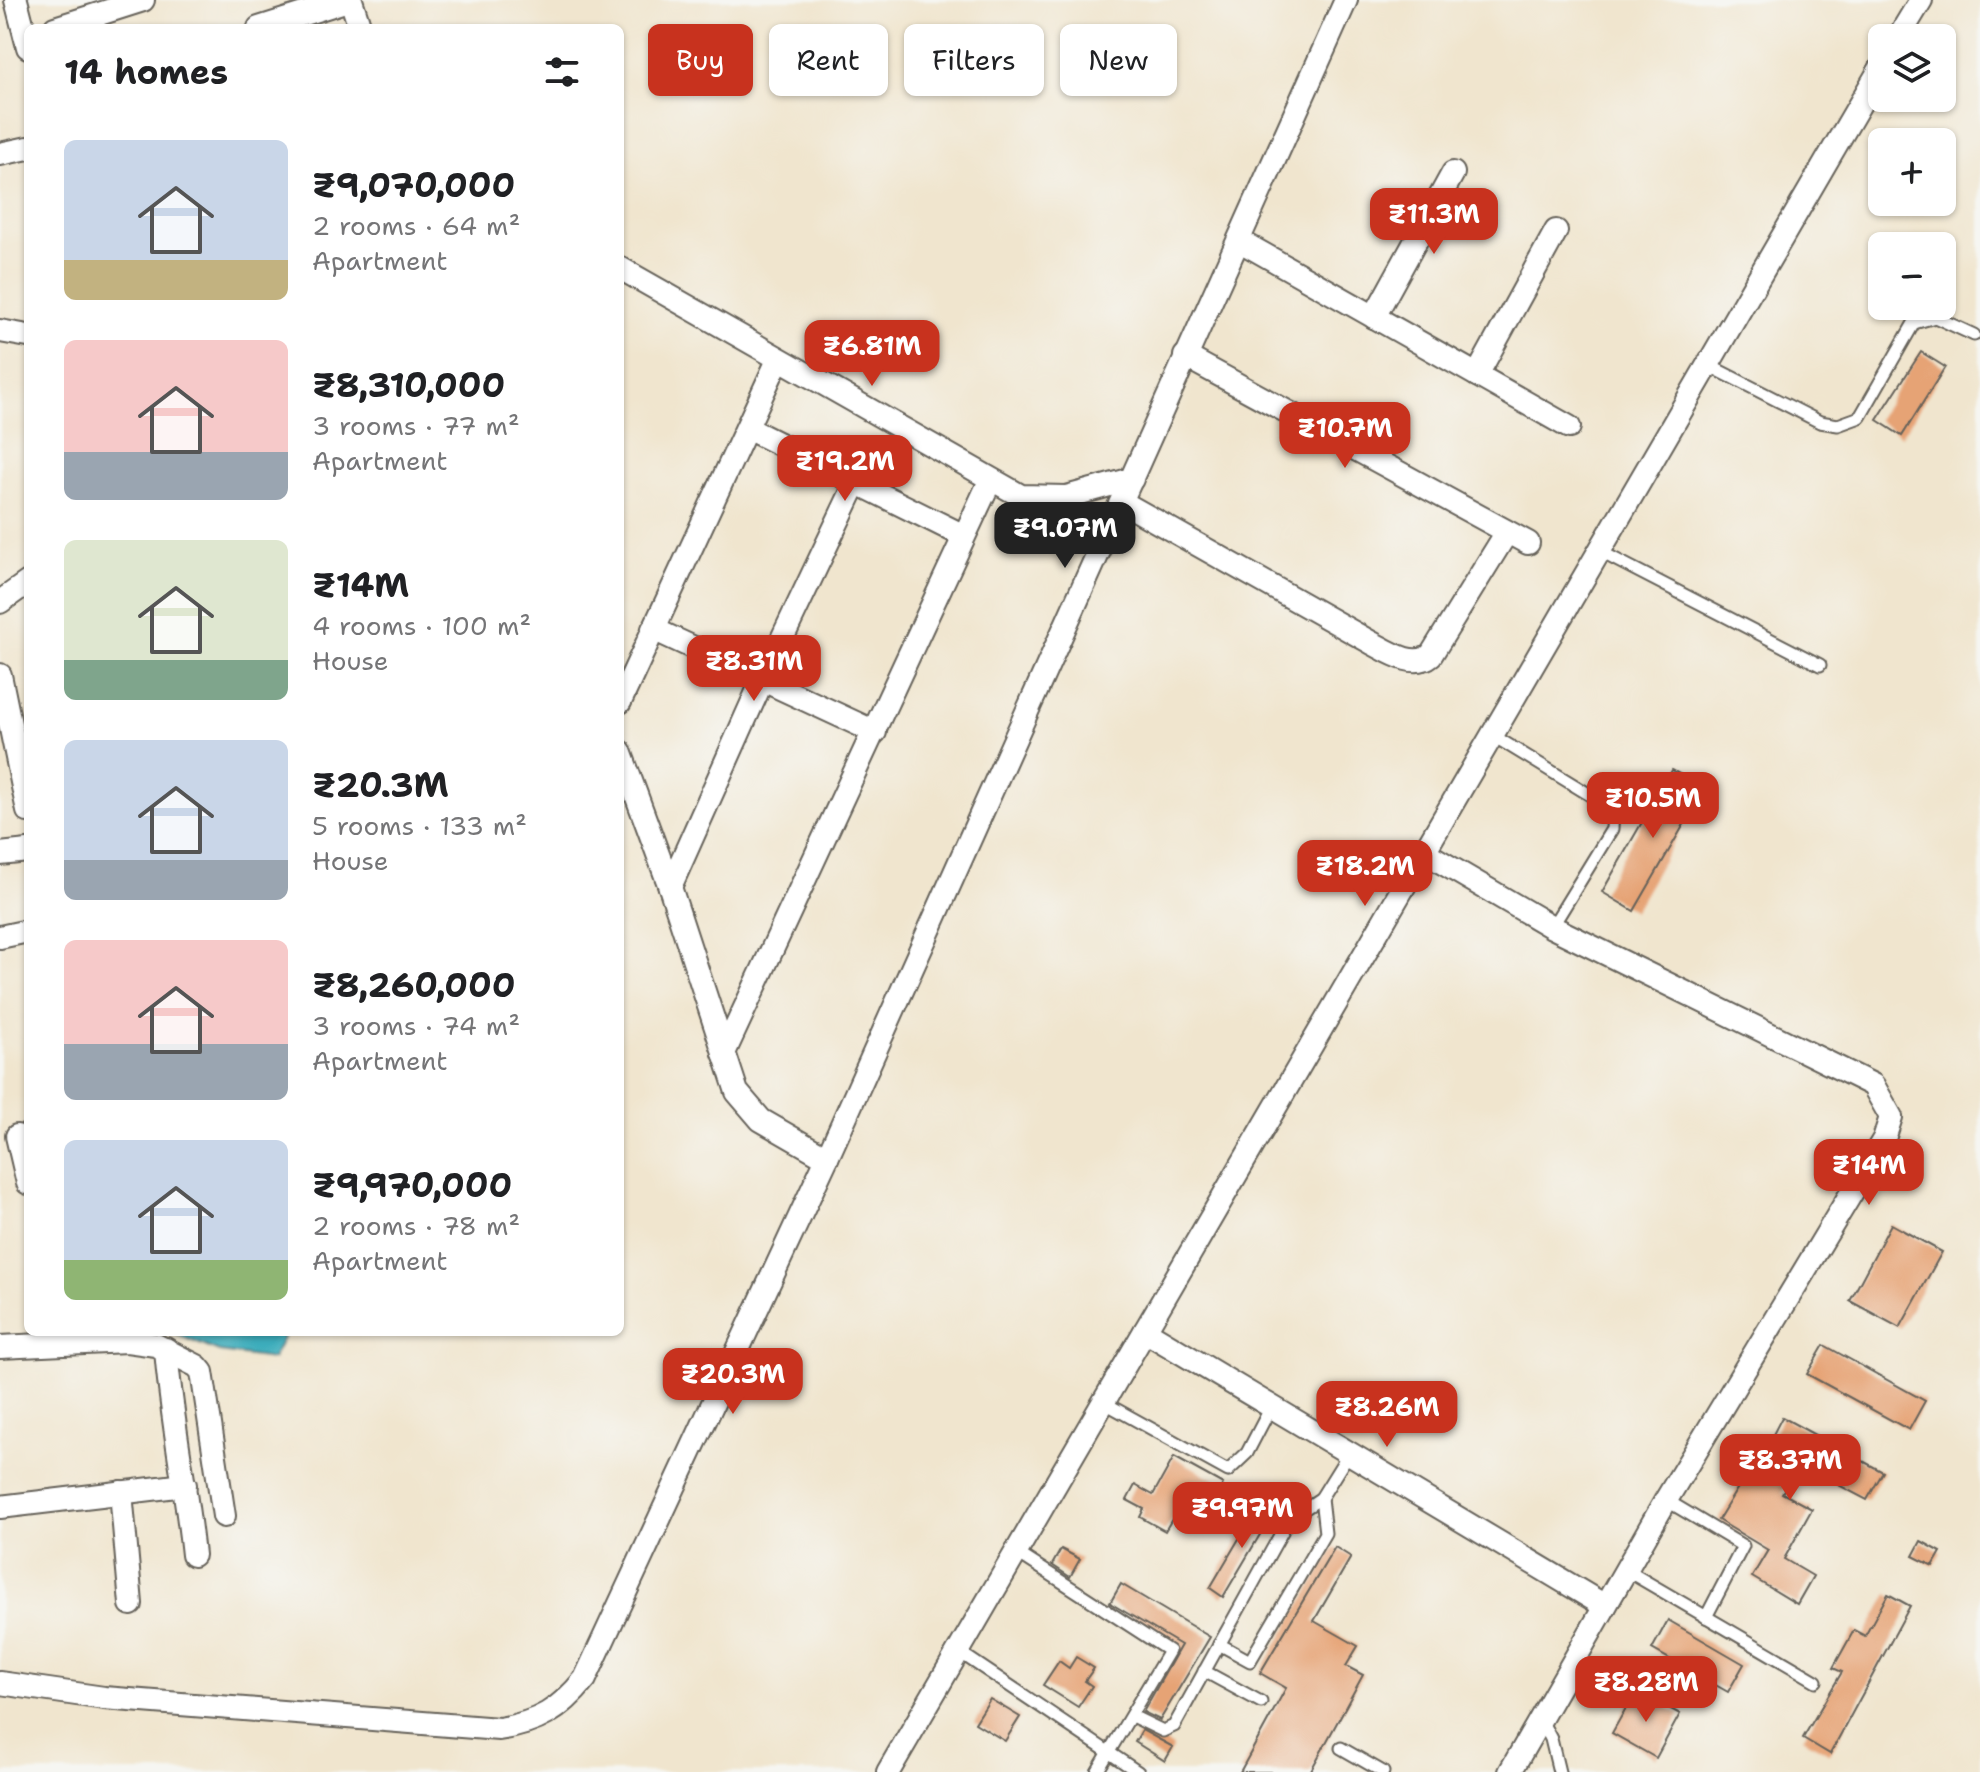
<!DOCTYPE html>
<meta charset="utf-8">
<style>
body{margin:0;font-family:"Shantell Sans",sans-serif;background:#f6f6f6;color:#202124;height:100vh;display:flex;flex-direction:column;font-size:30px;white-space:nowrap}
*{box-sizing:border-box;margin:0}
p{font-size:26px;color:#757577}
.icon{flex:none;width:44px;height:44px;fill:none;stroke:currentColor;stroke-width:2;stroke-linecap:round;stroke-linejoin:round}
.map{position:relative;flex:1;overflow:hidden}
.sheet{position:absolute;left:24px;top:24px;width:600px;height:1312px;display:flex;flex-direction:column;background:#fff;border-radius:12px;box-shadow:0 2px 6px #0004}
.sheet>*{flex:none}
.top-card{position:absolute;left:648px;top:24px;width:760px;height:72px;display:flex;gap:16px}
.fabs{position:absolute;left:1868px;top:24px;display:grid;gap:16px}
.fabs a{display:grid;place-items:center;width:88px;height:88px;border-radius:12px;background:#fff;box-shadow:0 2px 6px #0004;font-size:40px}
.price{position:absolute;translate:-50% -68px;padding:0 18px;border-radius:16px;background:#c8321e;color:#fff;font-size:26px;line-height:52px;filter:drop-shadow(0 2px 4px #0008)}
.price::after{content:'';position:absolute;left:50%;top:48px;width:24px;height:18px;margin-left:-12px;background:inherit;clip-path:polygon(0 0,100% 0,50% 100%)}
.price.current{background:#222;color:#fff}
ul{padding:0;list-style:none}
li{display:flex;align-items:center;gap:24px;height:200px;padding:0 40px}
li span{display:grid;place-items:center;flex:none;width:224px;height:160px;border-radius:12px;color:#555}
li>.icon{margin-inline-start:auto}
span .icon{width:96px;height:96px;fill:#fffc;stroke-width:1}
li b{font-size:34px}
h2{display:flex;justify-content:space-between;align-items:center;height:96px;padding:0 40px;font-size:34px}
.tag{padding:0 28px;border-radius:12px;background:#fff;box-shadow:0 2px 6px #0004;font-size:28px;line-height:72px}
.tag.current{background:#c8321e;color:#fff}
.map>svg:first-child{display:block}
.water{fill:#3eadbc;stroke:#2d646c;stroke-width:2}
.building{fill:#e6a374}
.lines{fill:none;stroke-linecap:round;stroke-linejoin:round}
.service-casing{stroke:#66625a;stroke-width:15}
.minor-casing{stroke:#66625a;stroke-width:26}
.service{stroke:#fff;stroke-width:11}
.minor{stroke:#fff;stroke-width:22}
</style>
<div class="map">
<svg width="1980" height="1772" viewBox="0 0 1980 1772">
<rect width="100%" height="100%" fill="#f6f6f2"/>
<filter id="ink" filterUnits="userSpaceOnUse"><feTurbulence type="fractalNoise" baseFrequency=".0125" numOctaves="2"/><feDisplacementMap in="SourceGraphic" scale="16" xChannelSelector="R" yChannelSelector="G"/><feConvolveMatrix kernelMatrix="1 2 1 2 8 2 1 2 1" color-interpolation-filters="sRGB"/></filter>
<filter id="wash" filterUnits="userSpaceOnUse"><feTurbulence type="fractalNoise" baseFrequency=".006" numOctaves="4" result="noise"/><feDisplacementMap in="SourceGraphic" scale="32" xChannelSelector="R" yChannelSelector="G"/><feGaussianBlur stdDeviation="1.8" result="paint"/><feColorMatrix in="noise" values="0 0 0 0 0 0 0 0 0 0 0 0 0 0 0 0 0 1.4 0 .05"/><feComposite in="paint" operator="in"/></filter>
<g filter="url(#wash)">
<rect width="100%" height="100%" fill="#f0e5ce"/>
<path class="water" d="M171,1332H286L272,1359L219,1352Z"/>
<g id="blocks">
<g class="building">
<path d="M1921,352L1945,367L1902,436L1877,420Z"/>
<path d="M1672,770L1705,788L1634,911L1602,892Z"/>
<path d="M1891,1224L1942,1252L1900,1328L1850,1301Z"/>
<path d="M1824,1345L1925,1401L1909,1430L1807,1374Z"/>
<path d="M1782,1417L1883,1472L1867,1500L1799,1464L1782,1493L1812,1509L1784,1559L1813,1576L1797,1604L1752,1577L1768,1550L1718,1520L1748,1471L1763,1480L1780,1453L1767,1446Z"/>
<path d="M1174,1457L1223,1484L1209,1510L1185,1497L1165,1531L1140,1517L1144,1509L1127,1500L1135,1485L1153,1495Z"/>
<path d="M1260,1503L1274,1511L1223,1597L1210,1588Z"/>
<path d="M1921,1541L1941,1552L1933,1566L1913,1556Z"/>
<path d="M1335,1547L1351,1557L1314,1621L1358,1646L1346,1666L1363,1675L1310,1772H1240L1286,1688L1260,1673Z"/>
<path d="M1061,1549L1080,1559L1070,1577L1052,1565Z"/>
<path d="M1121,1584L1210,1637L1160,1720L1143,1712L1181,1645L1110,1603Z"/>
<path d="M1888,1594L1910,1606L1830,1754L1803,1738L1842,1672L1833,1668L1854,1630L1865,1636Z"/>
<path d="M1668,1620L1744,1664L1728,1692L1652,1649Z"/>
<path d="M1076,1657L1094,1668L1085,1681L1092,1686L1078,1707L1043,1685L1059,1661L1069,1668Z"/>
<path d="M1636,1690L1680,1714L1656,1758L1612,1733Z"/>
<path d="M990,1699L1020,1717L1005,1741L975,1723Z"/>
<path d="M1142,1730L1173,1747L1165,1761L1135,1742Z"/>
</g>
</g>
</g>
<g filter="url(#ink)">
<use href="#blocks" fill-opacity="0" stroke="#66625a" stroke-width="2"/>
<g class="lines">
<defs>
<g id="service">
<path d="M1708,365L1820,422L1838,425L1860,417L1914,323L1935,317L1974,335"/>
<path d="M1599,551L1820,665"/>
<path d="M1492,735L1613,809L1612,829L1552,927"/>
<path d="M1103,1402L1228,1471L1247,1453L1271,1407"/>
<path d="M1666,1500L1743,1546L1706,1617"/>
<path d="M1016,1552L1169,1651L1097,1772"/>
<path d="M1626,1570L1816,1681"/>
<path d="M1219,1644L1250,1661L1325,1533L1321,1498"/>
<path d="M958,1651L1138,1772"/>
<path d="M1204,1671L1261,1702"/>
<path d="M1132,1716L1163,1731L1174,1726L1289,1519L1321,1498L1349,1453"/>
<path d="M1541,1720L1551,1739L1559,1772"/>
<path d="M1341,1748L1383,1772"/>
</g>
<g id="minor">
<path d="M16,0L28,47"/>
<path d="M351,0L360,28"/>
<path d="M55,28L143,0"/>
<path d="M259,28L348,0"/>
<path d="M1898,38L1921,0"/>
<path d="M0,154L28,148"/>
<path d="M1240,241L1569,427"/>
<path d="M620,268L1021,496L1066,497L1132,479"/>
<path d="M1374,317L1453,173"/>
<path d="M0,331L28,336"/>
<path d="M1185,356L1528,543"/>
<path d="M1477,375L1556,231"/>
<path d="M749,429L962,535"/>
<path d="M1122,502L1372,643C1389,652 1414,669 1431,655L1507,532"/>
<path d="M0,602L28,582"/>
<path d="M653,629L875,732"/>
<path d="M0,675L28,811"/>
<path d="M620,702L778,360"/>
<path d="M620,751L670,887L737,1092L761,1120L827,1158"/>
<path d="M1424,852L1552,927L1873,1085L1891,1117L1884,1139L1666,1500L1510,1772"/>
<path d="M0,854L28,851"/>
<path d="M670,887L762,681L856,483"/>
<path d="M0,937L28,931"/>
<path d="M724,1053L990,481"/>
<path d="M17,1136L28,1183"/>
<path d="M1145,1331L1605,1606"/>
<path d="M0,1347L127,1341L156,1345L197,1366L202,1372L224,1516"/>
<path d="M166,1349C171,1418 186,1486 193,1555"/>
<path d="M121,1492L131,1604"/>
<path d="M0,1507L185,1485"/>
<path d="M0,1683L104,1698L499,1729C538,1723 560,1710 585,1679L827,1158L1346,0"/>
<path d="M888,1772L1882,66"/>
</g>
</defs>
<use href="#service" class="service-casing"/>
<use href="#minor" class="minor-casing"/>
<use href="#service" class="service"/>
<use href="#minor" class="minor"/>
</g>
</g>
</svg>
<div class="fabs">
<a><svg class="icon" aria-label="layers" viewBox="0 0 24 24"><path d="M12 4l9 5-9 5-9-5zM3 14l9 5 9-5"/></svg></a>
<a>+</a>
<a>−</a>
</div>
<b class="price" style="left:1434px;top:256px">₹11.3M</b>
<b class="price" style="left:872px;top:388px">₹6.81M</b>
<b class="price" style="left:1345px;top:470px">₹10.7M</b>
<b class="price" style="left:845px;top:503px">₹19.2M</b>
<b class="price current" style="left:1065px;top:570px">₹9.07M</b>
<b class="price" style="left:754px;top:703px">₹8.31M</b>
<b class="price" style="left:1653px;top:840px">₹10.5M</b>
<b class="price" style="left:1365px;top:908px">₹18.2M</b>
<b class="price" style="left:1869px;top:1207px">₹14M</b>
<b class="price" style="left:733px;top:1416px">₹20.3M</b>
<b class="price" style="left:1387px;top:1449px">₹8.26M</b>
<b class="price" style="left:1790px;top:1502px">₹8.37M</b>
<b class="price" style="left:1242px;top:1550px">₹9.97M</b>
<b class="price" style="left:1646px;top:1724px">₹8.28M</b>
<div class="top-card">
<a class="tag current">Buy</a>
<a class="tag">Rent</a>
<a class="tag">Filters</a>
<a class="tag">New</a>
</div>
<section class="sheet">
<h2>14 homes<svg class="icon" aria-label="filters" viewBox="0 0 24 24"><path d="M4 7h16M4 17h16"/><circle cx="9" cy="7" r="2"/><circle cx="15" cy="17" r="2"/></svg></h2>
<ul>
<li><span style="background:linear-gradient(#c9d6e8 75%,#c2b280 0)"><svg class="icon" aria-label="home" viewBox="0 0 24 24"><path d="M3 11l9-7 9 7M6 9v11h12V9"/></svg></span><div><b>₹9,070,000</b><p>2 rooms · 64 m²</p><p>Apartment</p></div></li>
<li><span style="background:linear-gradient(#f6c9c9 70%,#9aa5b1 0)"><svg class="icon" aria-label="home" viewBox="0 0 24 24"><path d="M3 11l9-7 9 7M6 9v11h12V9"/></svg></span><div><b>₹8,310,000</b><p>3 rooms · 77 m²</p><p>Apartment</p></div></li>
<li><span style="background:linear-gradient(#dfe7d0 75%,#7fa58c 0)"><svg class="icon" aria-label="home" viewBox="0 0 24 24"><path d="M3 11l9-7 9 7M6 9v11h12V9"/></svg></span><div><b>₹14M</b><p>4 rooms · 100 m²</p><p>House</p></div></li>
<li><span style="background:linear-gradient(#c9d6e8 75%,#9aa5b1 0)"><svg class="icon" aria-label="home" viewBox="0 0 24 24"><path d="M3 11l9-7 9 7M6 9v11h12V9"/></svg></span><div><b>₹20.3M</b><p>5 rooms · 133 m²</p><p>House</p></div></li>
<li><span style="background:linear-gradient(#f6c9c9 65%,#9aa5b1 0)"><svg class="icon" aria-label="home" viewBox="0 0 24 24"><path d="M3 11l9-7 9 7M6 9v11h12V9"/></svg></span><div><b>₹8,260,000</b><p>3 rooms · 74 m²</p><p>Apartment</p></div></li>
<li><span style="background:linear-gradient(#c9d6e8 75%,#8fb573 0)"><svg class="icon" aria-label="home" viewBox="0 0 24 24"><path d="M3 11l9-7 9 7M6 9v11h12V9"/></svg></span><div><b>₹9,970,000</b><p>2 rooms · 78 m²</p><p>Apartment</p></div></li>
</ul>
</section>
</div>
